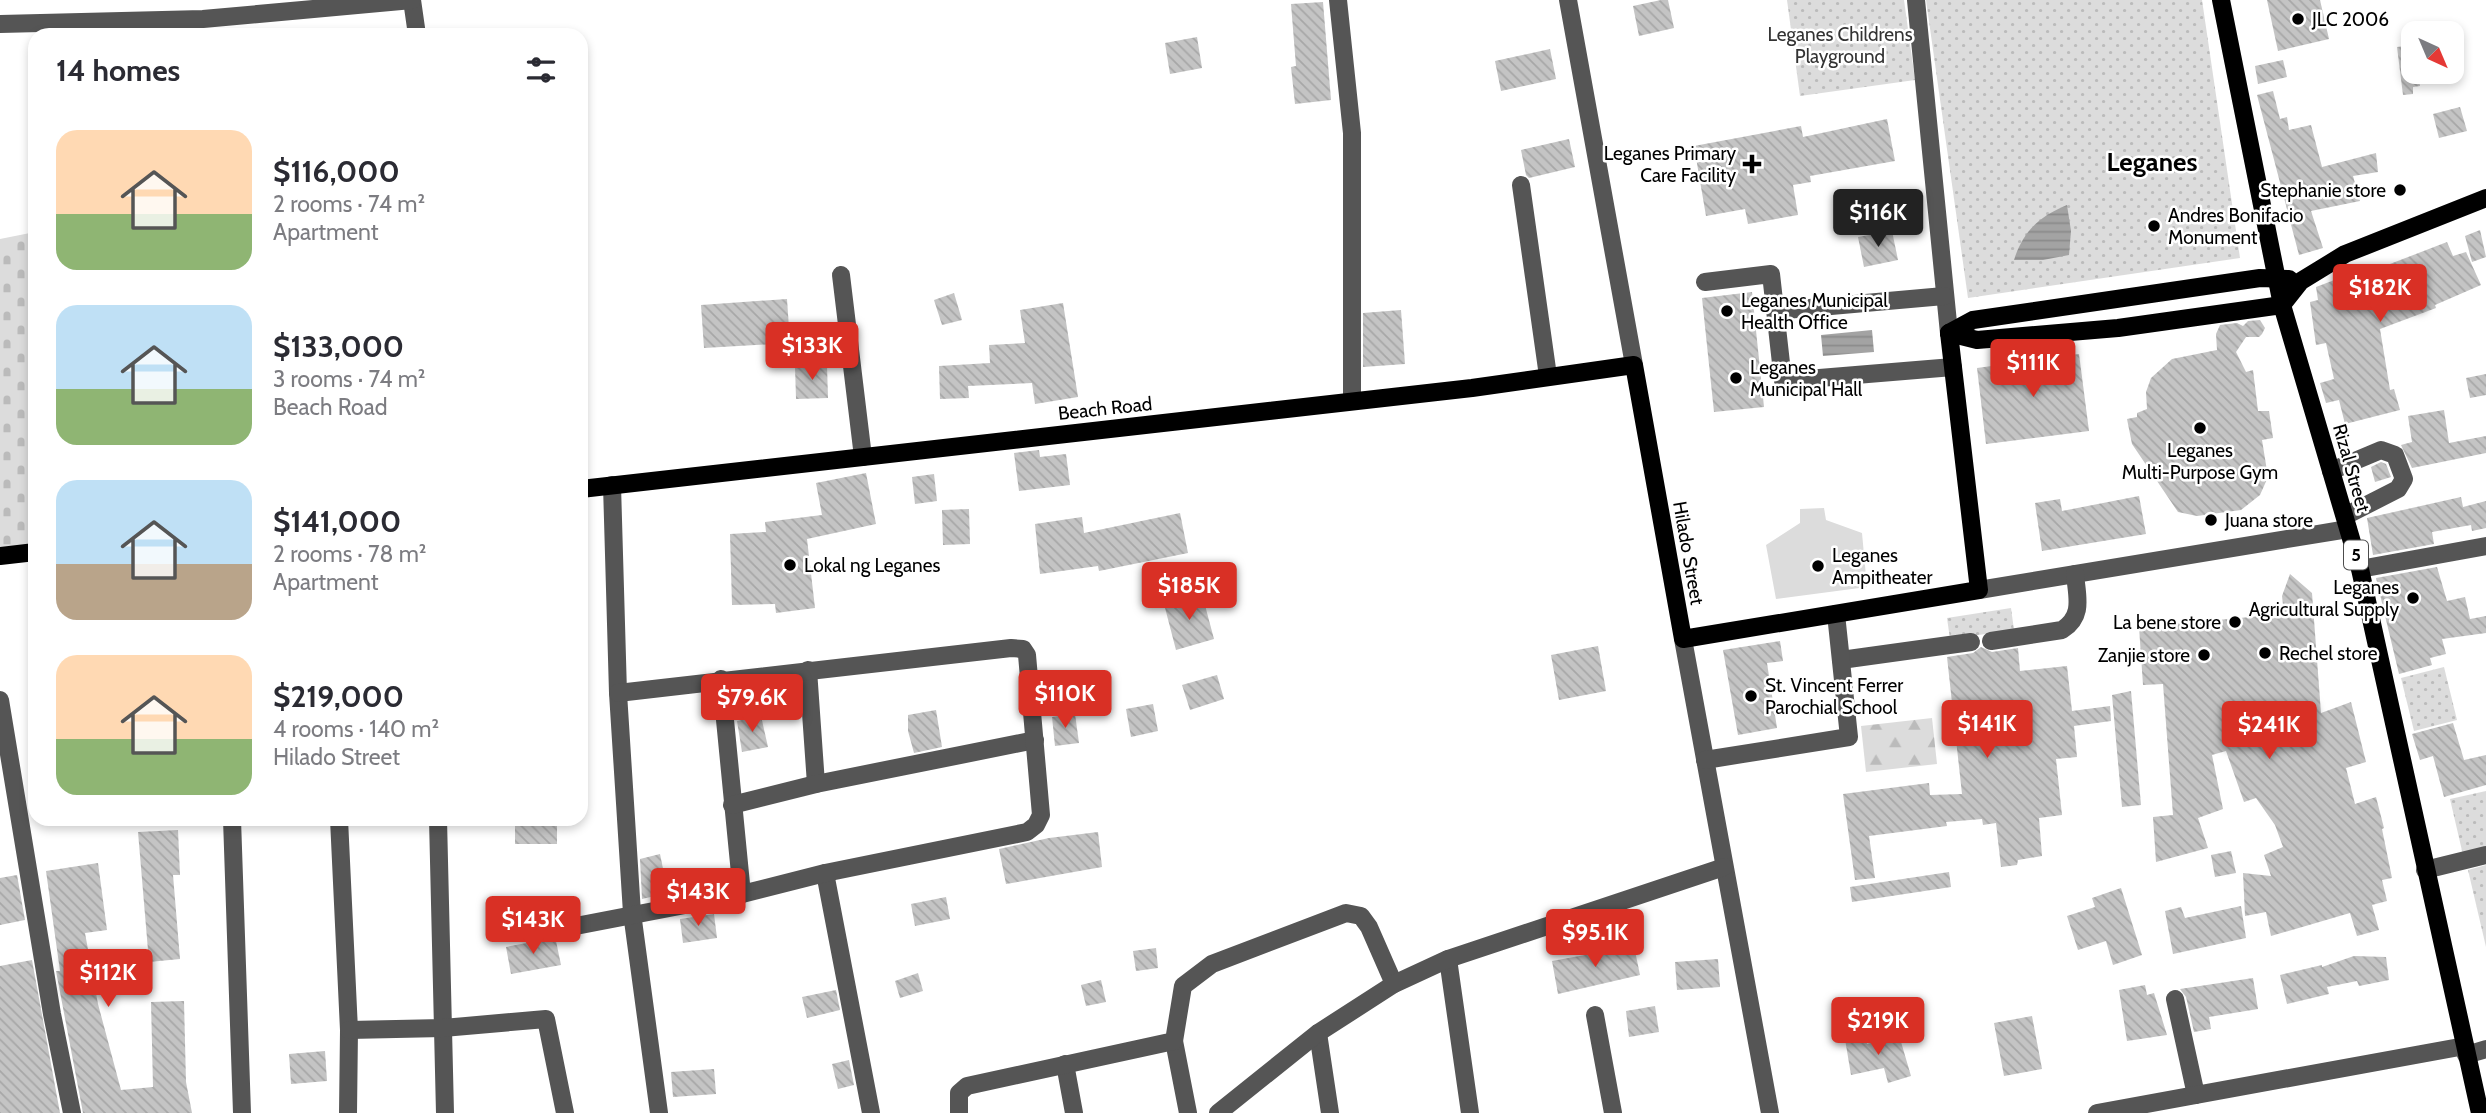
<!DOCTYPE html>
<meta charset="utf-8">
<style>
body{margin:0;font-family:Cabin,sans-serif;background:#f7f7f7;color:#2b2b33;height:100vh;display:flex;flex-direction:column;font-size:26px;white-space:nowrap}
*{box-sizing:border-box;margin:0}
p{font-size:23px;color:#7c7c81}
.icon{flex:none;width:38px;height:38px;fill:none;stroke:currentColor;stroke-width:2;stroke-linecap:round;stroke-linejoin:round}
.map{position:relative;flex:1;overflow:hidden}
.details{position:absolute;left:28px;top:28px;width:560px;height:798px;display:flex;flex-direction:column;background:#fff;border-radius:21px;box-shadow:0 4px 10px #0003}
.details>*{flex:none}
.needle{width:46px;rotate:136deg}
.controls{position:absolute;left:2401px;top:21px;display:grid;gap:14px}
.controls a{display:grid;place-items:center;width:63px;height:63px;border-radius:14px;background:#fff;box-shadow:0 4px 10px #0003;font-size:35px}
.price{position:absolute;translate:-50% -60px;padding:0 16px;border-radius:7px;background:#d93025;color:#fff;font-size:23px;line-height:46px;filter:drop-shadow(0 2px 4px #0008)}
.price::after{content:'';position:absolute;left:50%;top:42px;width:21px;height:16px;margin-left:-10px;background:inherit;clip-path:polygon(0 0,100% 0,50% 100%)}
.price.selected{background:#222;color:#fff}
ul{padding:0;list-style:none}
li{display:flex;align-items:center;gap:21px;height:175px;padding:0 28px}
li span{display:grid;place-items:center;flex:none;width:196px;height:140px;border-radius:21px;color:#555}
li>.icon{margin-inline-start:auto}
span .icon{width:84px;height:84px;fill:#fffc;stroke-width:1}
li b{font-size:30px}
h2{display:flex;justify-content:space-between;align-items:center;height:84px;padding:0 28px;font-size:30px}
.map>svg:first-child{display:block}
.green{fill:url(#green-dots)}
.forest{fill:url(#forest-firs)}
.cemetery{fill:url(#cemetery-stones)}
.pitch{fill:#dcdcdc}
.water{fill:url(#water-rules)}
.building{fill:url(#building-back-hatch)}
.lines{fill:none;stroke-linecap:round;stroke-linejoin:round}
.minor{stroke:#555;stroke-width:18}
.major{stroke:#000;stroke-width:18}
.poi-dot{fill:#000;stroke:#fff;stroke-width:2.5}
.labels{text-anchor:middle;stroke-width:5;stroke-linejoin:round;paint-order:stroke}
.shield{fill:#fff;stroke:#4c4c4c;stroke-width:2}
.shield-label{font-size:18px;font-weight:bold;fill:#000}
.poi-label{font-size:19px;fill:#000;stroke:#fff;text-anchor:start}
.park-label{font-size:19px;fill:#333;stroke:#fff}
.street-label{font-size:19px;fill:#000;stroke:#fff}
.district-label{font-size:26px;font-weight:bold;fill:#000;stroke:#fff}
</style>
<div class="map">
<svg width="2486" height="1113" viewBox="0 0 2486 1113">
<defs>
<pattern id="green-dots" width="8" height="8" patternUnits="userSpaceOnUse" patternTransform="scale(1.75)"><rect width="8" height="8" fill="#dcdcdc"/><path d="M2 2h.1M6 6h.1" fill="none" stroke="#bbb" stroke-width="1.8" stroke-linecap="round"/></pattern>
<pattern id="forest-firs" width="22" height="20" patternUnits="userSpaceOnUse" patternTransform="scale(1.75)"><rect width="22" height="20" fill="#dcdcdc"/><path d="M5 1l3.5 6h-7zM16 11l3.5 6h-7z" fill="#bbb"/></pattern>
<pattern id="cemetery-stones" width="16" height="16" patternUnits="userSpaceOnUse" patternTransform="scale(1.75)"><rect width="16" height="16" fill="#dcdcdc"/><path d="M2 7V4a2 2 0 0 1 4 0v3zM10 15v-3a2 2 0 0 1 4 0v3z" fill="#bbb"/></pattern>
<pattern id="water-rules" width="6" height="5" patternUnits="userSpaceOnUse" patternTransform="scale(1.75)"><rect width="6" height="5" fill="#a3a3a3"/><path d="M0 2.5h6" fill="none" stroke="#8b8b8b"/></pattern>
<pattern id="building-back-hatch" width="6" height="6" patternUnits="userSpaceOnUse" patternTransform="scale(1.75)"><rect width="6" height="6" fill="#c4c4c4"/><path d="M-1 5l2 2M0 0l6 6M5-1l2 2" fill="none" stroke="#a7a7a7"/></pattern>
</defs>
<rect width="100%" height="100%" fill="#fff"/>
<g class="green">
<path d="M1787,0H1904L1915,80L1800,96Z"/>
<path d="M1926,0H2202L2240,258L1968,298Z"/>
<path d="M2011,608L2014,630L1950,639L1947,618Z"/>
<path d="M2444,667L2457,720L2414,731L2401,678Z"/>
<path d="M2486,791V850L2463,855L2450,799Z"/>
<path d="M2486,865V947L2468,870Z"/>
</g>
<path class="forest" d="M1932,718L1937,764L1866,772L1861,726Z"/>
<path class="cemetery" d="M35,232V545L0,548V239Z"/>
<path class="pitch" d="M1824,508L1826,520L1862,533L1867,587L1776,599L1766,545L1800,523V509Z"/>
<g class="water">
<path d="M2067,205L2071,231L2069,255L2043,260H2014C2023,231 2040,216 2067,205Z"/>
<path d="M1872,330L1874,352L1823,356L1821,335Z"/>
</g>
<g class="building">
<path d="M1661,0H1668L1674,28L1639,36L1633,6Z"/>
<path d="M2267,0H2320L2329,39L2278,51Z"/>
<path d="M1323,2L1331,100L1295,104L1291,67L1296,66L1291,4Z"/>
<path d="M1197,37L1202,68L1170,74L1165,43Z"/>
<path d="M2413,45V72H2418L2420,86L2413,87V94L2403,95L2397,47Z"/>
<path d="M1550,49L1556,79L1501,91L1495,61Z"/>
<path d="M2283,60L2287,77L2258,84L2255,66Z"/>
<path d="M2273,91L2280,119L2287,117L2289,130L2311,125L2322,167L2376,153L2378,172L2353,176L2360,201L2311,211L2323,248L2299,255L2257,95Z"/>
<path d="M2460,107L2467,131L2439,138L2433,114Z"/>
<path d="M1887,119L1895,161L1810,176L1811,182L1793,185L1798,215L1748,224L1745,209L1706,216L1694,146L1801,126L1803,137Z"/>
<path d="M1569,139L1575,167L1529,178L1526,175L1521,150Z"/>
<path d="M2480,230L2486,257L2472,262L2465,236Z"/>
<path d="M1892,231L1898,260L1864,267L1858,237Z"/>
<path d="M2447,242L2453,256L2466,252L2481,285L2435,305L2436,308L2380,329L2390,390L2394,389L2400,410L2345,424L2339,400L2326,403L2320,383L2334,379L2326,343L2316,345L2310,302L2318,300L2316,287L2345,276L2352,291L2376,289L2377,269Z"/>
<path d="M1752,292L1764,407L1714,412L1702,298Z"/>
<path d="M954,293L962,320L942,325L934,300Z"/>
<path d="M787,299L790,343L704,348L701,305Z"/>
<path d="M1063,303L1078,397L1035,404L1032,383L968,386L969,398L940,399L939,366L990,363L989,345L1025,343L1020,310Z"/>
<path d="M1401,310L1405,364L1363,367V313Z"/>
<path d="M2260,320L2265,328L2262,334L2259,337H2246L2236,352L2246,372L2253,370L2258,411H2269L2273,438L2262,440L2268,477L2260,495L2241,510L2197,516L2178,512L2132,444L2127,419L2137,417V413L2147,409L2146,392L2151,378L2172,359L2217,350L2216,334L2220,325L2237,323L2243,326L2248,321Z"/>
<path d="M2079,354L2089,431L1986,444L1977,368Z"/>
<path d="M827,365L828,398L796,399L795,366Z"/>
<path d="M2486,374V395L2470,398L2466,378Z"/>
<path d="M2444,410L2449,443L2486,436V453L2412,468L2401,445L2412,442L2408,416Z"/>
<path d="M1039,450L1040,457L1066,454L1070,485L1019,491L1014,453Z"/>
<path d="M2381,462L2386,464L2391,477L2375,482L2371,467Z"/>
<path d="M866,473L876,524L807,539L815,608L776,613L775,604L732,605L730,534L766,532L765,522L822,515L816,483Z"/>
<path d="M934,474L937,501L915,504L912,477Z"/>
<path d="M2139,496L2146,534L2042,551L2035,503L2060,499L2062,511Z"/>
<path d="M2461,497L2463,507L2486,501V528L2472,531L2471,525L2432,532L2434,544L2373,555L2367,518Z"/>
<path d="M969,509L970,544L943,545L942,510Z"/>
<path d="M1180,513L1188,553L1099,571L1098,566L1040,574L1035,524L1082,517L1084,533Z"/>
<path d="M2437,567L2447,601L2465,597L2470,619L2486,616V633L2442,639L2446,654L2430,658L2432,665L2399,674L2376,578Z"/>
<path d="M2290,574L2312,593L2321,713L2351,702L2366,762L2346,768L2355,804L2376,797L2384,828L2382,829L2392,878L2382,880L2387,901L2372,905L2379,930L2357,936L2350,913L2271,936L2266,912L2245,916L2243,873L2271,876L2264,855L2283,847L2275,825L2256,798L2244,802L2226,751L2212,755L2223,809L2198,818L2208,848L2156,862L2153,817L2173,815L2163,684L2143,685L2139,627L2284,614L2282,596Z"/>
<path d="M1202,594L1214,639L1176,650L1164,604Z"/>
<path d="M1780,641L1783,661L1767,663L1777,728L1738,735L1723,650Z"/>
<path d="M1598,646L1606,691L1559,700L1551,655Z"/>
<path d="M1981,647L1992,652L2018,648L2020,671L2067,666L2072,711L2110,706L2111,721L2074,726L2077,757L2056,759L2062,815L2039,818L2042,856L2018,860L2017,865L2001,867L1996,823L1983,825L1982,819L1946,822L1947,826L1869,836L1875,878L1855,880L1843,794L1929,783L1930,795L1962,794L1947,657L1973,653Z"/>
<path d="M1217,675L1224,699L1190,710L1182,685Z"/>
<path d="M2131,691L2141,805L2122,807L2112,695Z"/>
<path d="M1153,704L1158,731L1131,737L1126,709Z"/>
<path d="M936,710L942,747L914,753L908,731V715Z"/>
<path d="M1075,714L1079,743L1055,746L1052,717Z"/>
<path d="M761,716L768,747L742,752L737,721Z"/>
<path d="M2453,723L2464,760L2486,755V785L2444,797L2433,756L2420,760L2412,734Z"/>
<rect x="515" y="819" width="42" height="25"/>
<path d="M178,830L180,875H173L180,959L149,962L138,832Z"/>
<path d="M1098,832L1102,867L1006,884L999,849L1049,838Z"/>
<path d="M2231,851L2236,873L2215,877L2211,855Z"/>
<path d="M660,854L668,893L642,899L640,859Z"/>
<path d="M98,863L107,930L85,933L98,1004L121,1090L153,1087L151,1002L184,1001L186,1082L192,1113H83L56,971H60L46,871Z"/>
<path d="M1949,872L1951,887L1852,902L1850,887Z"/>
<path d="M17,875L25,920L0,925V878Z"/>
<path d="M2121,888L2142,955L2113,965L2106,941L2078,950L2067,916L2095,907L2092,898Z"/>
<path d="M946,897L950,919L915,926L911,904Z"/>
<path d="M2241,906L2246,938L2173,954L2165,911L2181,907L2185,918Z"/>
<path d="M714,914L717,938L683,943L680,919Z"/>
<path d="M548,939L556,941L561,965L511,974L506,947Z"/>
<path d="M1634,946L1640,975L1558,994L1552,961Z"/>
<path d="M1156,948L1158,968L1136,971L1133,951Z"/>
<path d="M2354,956L2386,957L2389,980L2359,986L2357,981L2327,987L2329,994L2287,1004L2280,975L2322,965V967Z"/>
<path d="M1718,959L1720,987L1677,990L1675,962Z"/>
<path d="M32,960L60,1113H0V966Z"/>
<path d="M918,973L923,991L900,998L895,981Z"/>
<path d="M2253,978L2258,1009L2209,1017L2211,1029L2194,1032L2186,997L2180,989Z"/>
<path d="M1101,980L1106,1002L1086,1006L1081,985Z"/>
<path d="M2145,985L2147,995L2154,993L2167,1035L2127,1041L2119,990Z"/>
<path d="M836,990L840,1010L807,1018L802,997Z"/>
<path d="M1655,1006L1659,1032L1629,1037L1626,1011Z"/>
<path d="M2032,1016L2042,1069L2004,1076L1994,1023Z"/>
<path d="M1865,1035L1867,1044L1899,1035L1911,1076L1888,1083L1884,1068L1851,1075L1845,1039Z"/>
<path d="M325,1051L327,1081L291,1084L289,1054Z"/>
<path d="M849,1060L854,1085L838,1089L832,1064Z"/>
<path d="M714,1069L716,1094L673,1097L671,1072Z"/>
</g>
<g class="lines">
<g class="minor">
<path d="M412,0L417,35"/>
<path d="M1338,0L1352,133V401"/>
<path d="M1568,0L1634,365"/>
<path d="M1916,0L1949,333"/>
<path d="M0,24L203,19L412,0"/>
<path d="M1521,185L1548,376"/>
<path d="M841,275L863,457"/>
<path d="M1705,282L1771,274L1783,381L1953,367"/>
<path d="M1775,311L1944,296"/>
<path d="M2331,471L2381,450L2395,455L2404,479L2398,489L2345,516"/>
<path d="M612,485L618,693L632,913L659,1113"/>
<path d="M2360,569L2486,546"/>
<path d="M1979,590L2348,529"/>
<path d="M1683,639L1770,1113"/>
<path d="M1991,641L2062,630C2084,616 2077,597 2075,574"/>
<path d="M1841,660L1971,642"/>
<path d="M808,670L816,784"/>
<path d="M721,679L742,894"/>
<path d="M0,700L52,1014L72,1113"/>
<path d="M1705,760L1849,737L1836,614"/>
<path d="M732,805L816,784L1035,740"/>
<path d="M232,819L242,1113"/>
<path d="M339,819L349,1030L348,1113"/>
<path d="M438,819L445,1113"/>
<path d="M2425,870L2486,855"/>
<path d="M825,873L871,1113"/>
<path d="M555,930L742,894L825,873L1027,832L1036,825L1041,815L1027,655L1023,649L1011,648L618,693"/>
<path d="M1448,959L1470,1113"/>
<path d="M2175,999L2196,1095"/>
<path d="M1595,1015L1613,1113"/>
<path d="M349,1030L443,1028L546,1019L565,1113"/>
<path d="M1318,1033L1330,1113"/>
<path d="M1174,1041L1188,1113"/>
<path d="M2466,1055L2486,1049"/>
<path d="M1065,1064L1074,1113"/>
<path d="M959,1113V1093L967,1086L1174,1041L1183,986L1212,964L1346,913L1361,916L1369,927L1394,984"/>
<path d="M1218,1113L1318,1033L1394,984L1448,959L1724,867"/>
<path d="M2097,1113L2465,1046"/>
</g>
<g class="major">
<path d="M2221,0L2282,305L2360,569L2480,1113"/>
<path d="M1949,333L1977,340L2118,328L2282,305L2301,281L2345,254L2486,198"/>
<path d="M1949,333L1973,320L2260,278L2289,279"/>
<path d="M581,489L1472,388L1634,365L1683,639L1979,590L1949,333"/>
<path d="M0,556L35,552"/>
</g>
</g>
<g class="poi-dot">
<circle cx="2298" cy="19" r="7"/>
<path d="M1748.5 153.5h7v7h7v7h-7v7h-7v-7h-7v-7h7z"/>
<circle cx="2400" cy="190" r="7"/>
<circle cx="2154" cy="226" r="7"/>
<circle cx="1727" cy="311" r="7"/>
<circle cx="1736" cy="378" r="7"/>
<circle cx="2200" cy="428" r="7"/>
<circle cx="2211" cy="520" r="7"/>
<circle cx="790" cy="565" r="7"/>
<circle cx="1818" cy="566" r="7"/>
<circle cx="2413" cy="598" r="7"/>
<circle cx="2235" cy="622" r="7"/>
<circle cx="2265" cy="653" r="7"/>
<circle cx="2204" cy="655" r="7"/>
<circle cx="1751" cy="696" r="7"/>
</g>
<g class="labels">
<rect class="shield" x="2344" y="540.5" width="24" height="29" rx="5"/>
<g class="shield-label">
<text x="2356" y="561">5</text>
</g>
<g class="poi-label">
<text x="2312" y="26">JLC 2006</text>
<text x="1736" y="160" text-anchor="end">Leganes Primary<tspan x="1736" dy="22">Care Facility</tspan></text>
<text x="2386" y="197" text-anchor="end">Stephanie store</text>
<text x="2168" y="222">Andres Bonifacio<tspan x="2168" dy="22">Monument</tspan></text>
<text x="1741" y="307">Leganes Municipal<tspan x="1741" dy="22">Health Office</tspan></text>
<text x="1750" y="374">Leganes<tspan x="1750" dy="22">Municipal Hall</tspan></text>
<text x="2200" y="457" text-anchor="middle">Leganes<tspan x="2200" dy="22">Multi-Purpose Gym</tspan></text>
<text x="2225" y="527">Juana store</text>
<text x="1832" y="562">Leganes<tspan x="1832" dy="22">Ampitheater</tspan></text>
<text x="804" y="572">Lokal ng Leganes</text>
<text x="2399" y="594" text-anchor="end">Leganes<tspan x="2399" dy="22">Agricultural Supply</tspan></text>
<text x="2221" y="629" text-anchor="end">La bene store</text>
<text x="2279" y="660">Rechel store</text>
<text x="2190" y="662" text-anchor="end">Zanjie store</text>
<text x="1765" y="692">St. Vincent Ferrer<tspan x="1765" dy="22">Parochial School</tspan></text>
</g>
<g class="park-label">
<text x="1840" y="41">Leganes Childrens<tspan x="1840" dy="22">Playground</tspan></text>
</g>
<g class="street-label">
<text transform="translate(1105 408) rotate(-6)" y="7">Beach Road</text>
<text transform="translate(2352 468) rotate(74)" y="7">Rizal Street</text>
<text transform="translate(1689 553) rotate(80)" y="7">Hilado Street</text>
</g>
<g class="district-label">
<text x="2152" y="171">Leganes</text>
</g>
</g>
</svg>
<div class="controls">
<a><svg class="needle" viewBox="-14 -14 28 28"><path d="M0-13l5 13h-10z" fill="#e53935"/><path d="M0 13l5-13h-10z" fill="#7c7c81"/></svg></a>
</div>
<b class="price selected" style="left:1878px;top:249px">$116K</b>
<b class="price" style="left:2380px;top:324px">$182K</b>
<b class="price" style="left:812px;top:382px">$133K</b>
<b class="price" style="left:2033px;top:399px">$111K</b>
<b class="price" style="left:1189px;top:622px">$185K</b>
<b class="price" style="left:1065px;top:730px">$110K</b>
<b class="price" style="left:752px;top:734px">$79.6K</b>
<b class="price" style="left:1987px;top:760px">$141K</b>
<b class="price" style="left:2269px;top:761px">$241K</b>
<b class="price" style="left:698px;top:928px">$143K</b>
<b class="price" style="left:533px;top:956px">$143K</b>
<b class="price" style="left:1595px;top:969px">$95.1K</b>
<b class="price" style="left:108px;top:1009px">$112K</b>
<b class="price" style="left:1878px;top:1057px">$219K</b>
<section class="details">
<h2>14 homes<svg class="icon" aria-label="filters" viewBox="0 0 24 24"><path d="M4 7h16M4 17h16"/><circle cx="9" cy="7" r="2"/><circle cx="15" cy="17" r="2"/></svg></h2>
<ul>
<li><span style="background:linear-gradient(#ffd9b3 60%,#8fb573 0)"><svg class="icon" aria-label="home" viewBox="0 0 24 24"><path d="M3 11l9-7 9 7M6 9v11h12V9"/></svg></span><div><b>$116,000</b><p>2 rooms · 74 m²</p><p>Apartment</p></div></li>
<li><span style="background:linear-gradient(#bfe0f5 60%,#8fb573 0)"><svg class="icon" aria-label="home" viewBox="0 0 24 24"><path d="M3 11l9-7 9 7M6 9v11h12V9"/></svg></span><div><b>$133,000</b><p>3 rooms · 74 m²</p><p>Beach Road</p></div></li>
<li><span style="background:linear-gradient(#bfe0f5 60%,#b9a48a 0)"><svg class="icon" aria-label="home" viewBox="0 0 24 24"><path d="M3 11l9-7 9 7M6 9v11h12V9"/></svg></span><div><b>$141,000</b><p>2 rooms · 78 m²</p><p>Apartment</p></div></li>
<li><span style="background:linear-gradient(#ffd9b3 60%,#8fb573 0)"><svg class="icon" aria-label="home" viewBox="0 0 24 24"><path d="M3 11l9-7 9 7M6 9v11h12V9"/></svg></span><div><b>$219,000</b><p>4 rooms · 140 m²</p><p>Hilado Street</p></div></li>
</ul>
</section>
</div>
